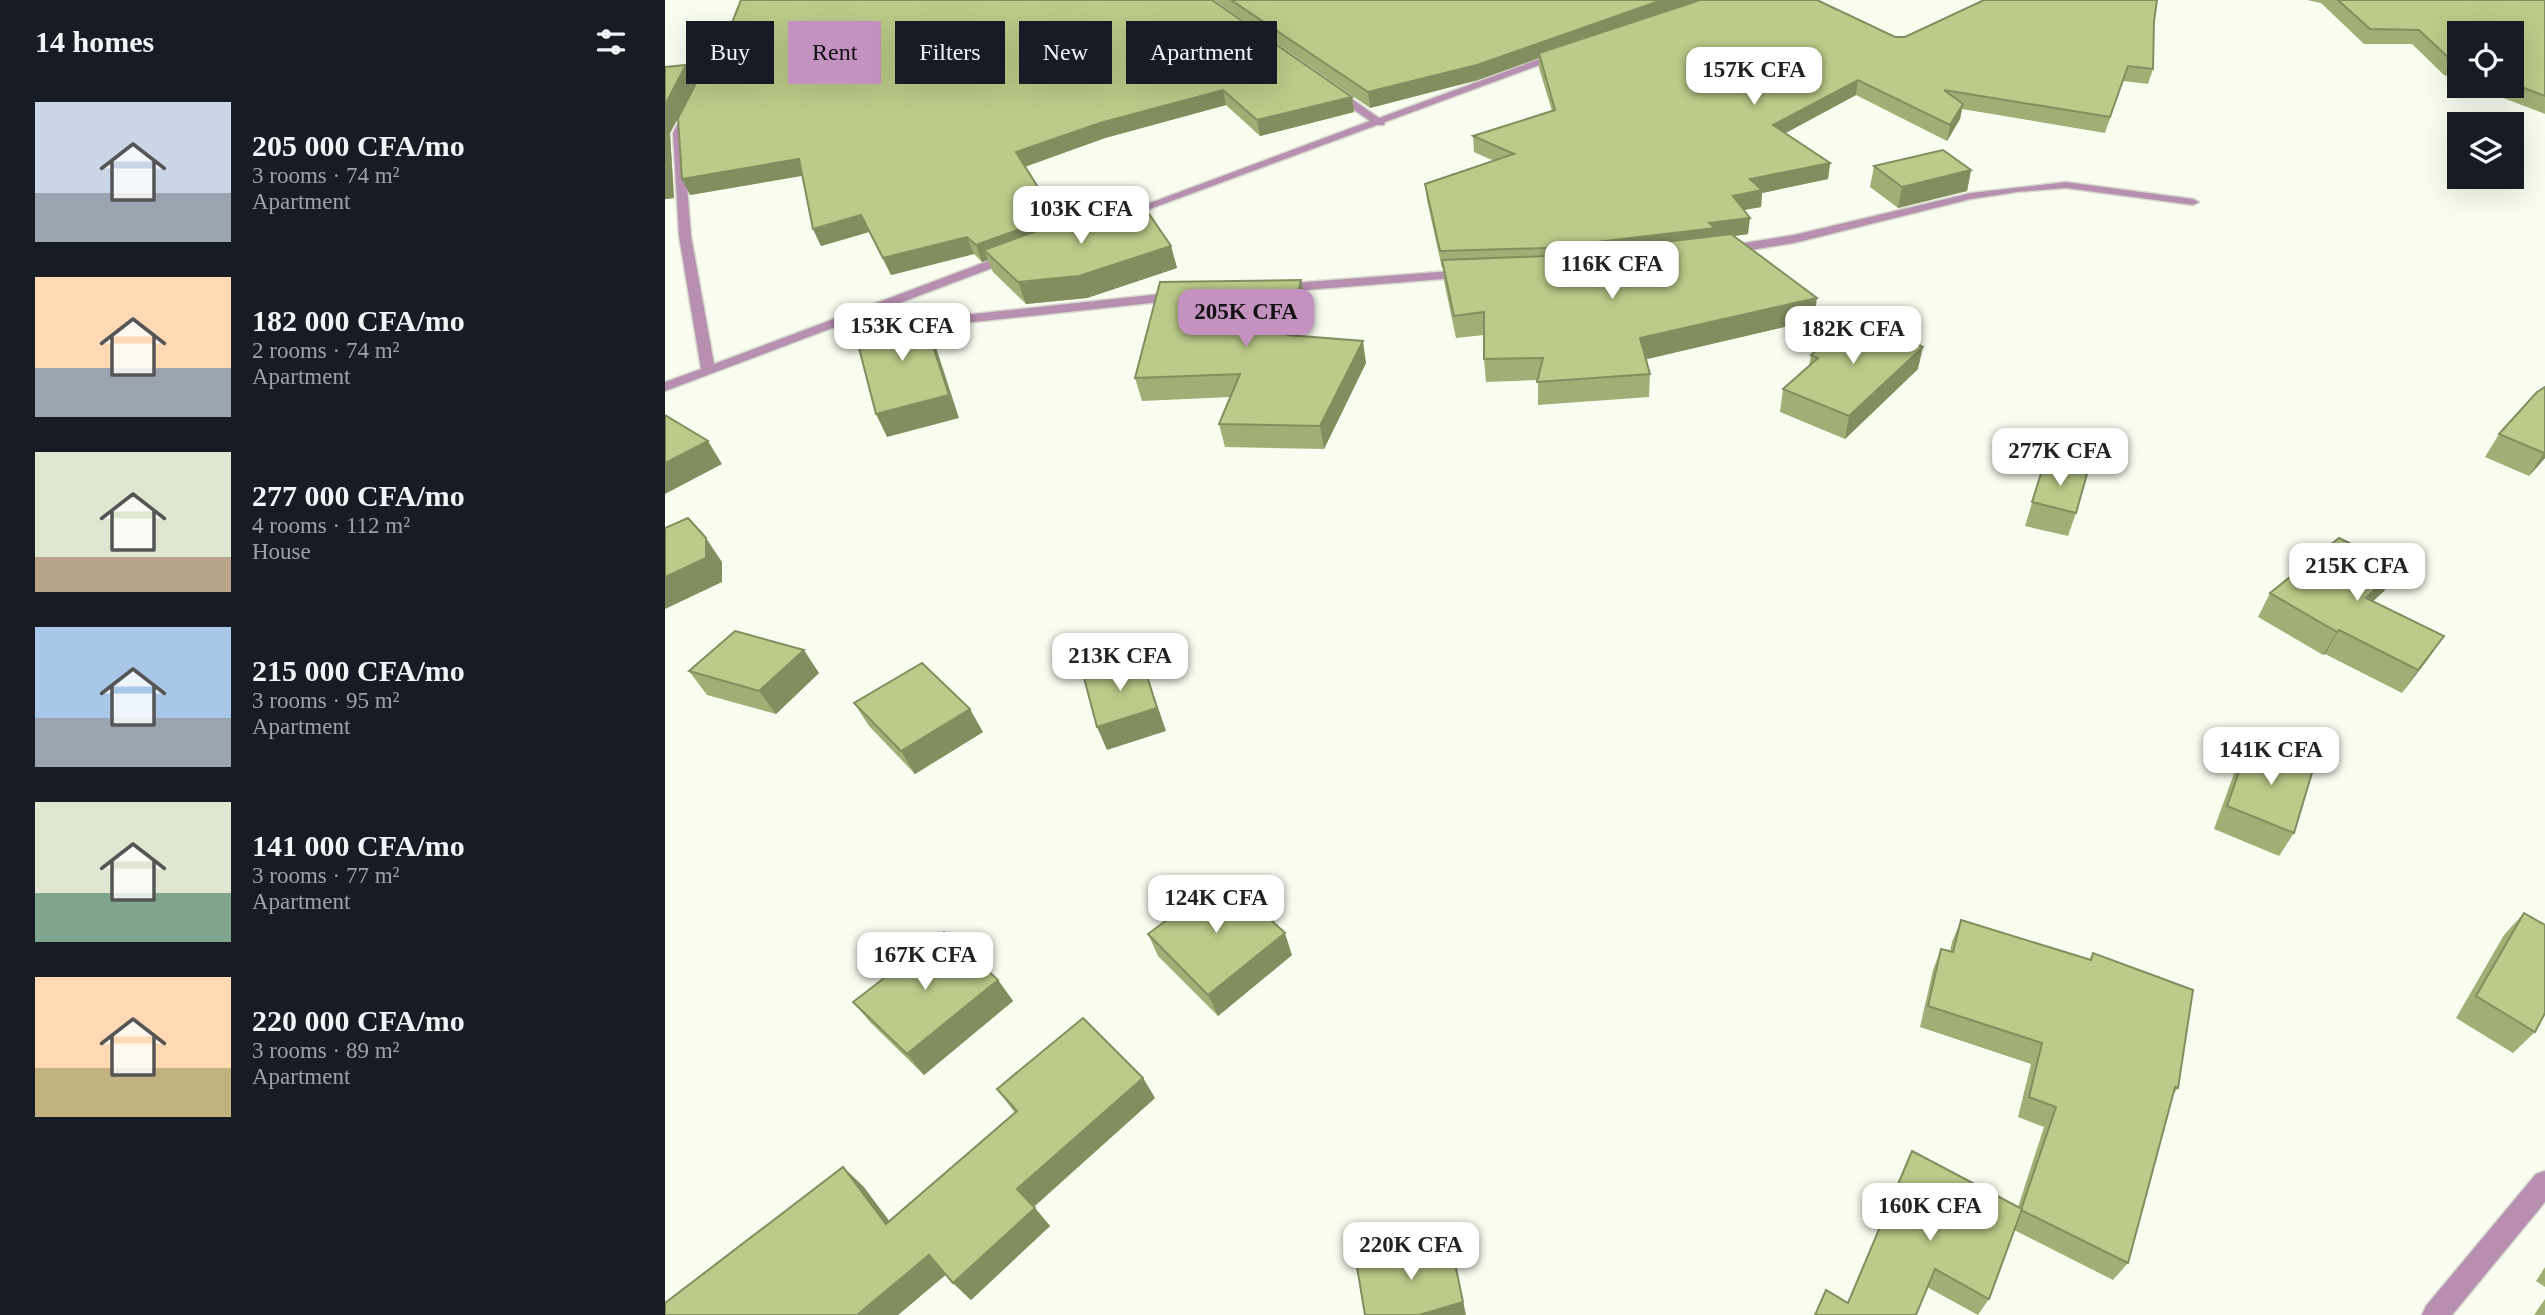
<!DOCTYPE html>
<meta charset="utf-8">
<style>
body{margin:0;font-family:"Times New Roman",serif;background:#20242c;color:#f1f3f6;height:100vh;display:flex;flex-direction:column;font-size:26px;white-space:nowrap}
*{box-sizing:border-box;margin:0}
p{font-size:23px;color:#9ea1a6}
.icon{flex:none;width:38px;height:38px;fill:none;stroke:currentColor;stroke-width:2;stroke-linecap:round;stroke-linejoin:round}
.map{position:relative;flex:1;overflow:hidden}
.side{display:flex;flex-direction:column;background:#171b24;width:665px}
.side>*{flex:none}
.hud{position:absolute;left:21px;top:21px;width:665px;height:63px;display:flex;gap:14px}
.controls{position:absolute;left:1782px;top:21px;display:grid;gap:14px}
.controls a{display:grid;place-items:center;width:77px;height:77px;border-radius:0px;background:#171b24;box-shadow:0 7px 28px #0002;font-size:35px}
.price{position:absolute;translate:-50% -60px;padding:0 16px;border-radius:14px;background:#fff;color:#222;font-size:23px;line-height:46px;filter:drop-shadow(0 2px 4px #0008)}
.price::after{content:'';position:absolute;left:50%;top:42px;width:21px;height:16px;margin-left:-10px;background:inherit;clip-path:polygon(0 0,100% 0,50% 100%)}
.price.selected{background:#c392c1;color:#111}
ul{padding:0;list-style:none}
li{display:flex;align-items:center;gap:21px;height:175px;padding:0 35px}
li span{display:grid;place-items:center;flex:none;width:196px;height:140px;border-radius:0px;color:#555}
li>.icon{margin-inline-start:auto}
span .icon{width:84px;height:84px;fill:#fffc;stroke-width:1}
li b{font-size:30px}
h2{display:flex;justify-content:space-between;align-items:center;height:84px;padding:0 35px;font-size:30px}
.tag{padding:0 24px;border-radius:0px;background:#171b24;box-shadow:0 7px 28px #0002;font-size:24px;line-height:63px}
.tag.selected{background:#c392c1;color:#111}
main{display:flex;flex:1;min-height:0}
.map>svg:first-child{display:block}
.lines{fill:none;stroke-linecap:round;stroke-linejoin:round}
.minor-casing{stroke:#d5d9cc;stroke-width:3}
.minor{fill:#b88fb1;fill-rule:evenodd}
.wall{fill:#a1af76}
.shaded-wall{fill:#838e60}
.building{fill:#bbcb89;stroke:#838e60;stroke-width:2}
</style>
<main>
<section class="side">
<h2>14 homes<svg class="icon" aria-label="filters" viewBox="0 0 24 24"><path d="M4 7h16M4 17h16"/><circle cx="9" cy="7" r="2"/><circle cx="15" cy="17" r="2"/></svg></h2>
<ul>
<li><span style="background:linear-gradient(#c9d6e8 65%,#9aa5b1 0)"><svg class="icon" aria-label="home" viewBox="0 0 24 24"><path d="M3 11l9-7 9 7M6 9v11h12V9"/></svg></span><div><b>205 000 CFA/mo</b><p>3 rooms · 74 m²</p><p>Apartment</p></div></li>
<li><span style="background:linear-gradient(#ffd9b3 65%,#9aa5b1 0)"><svg class="icon" aria-label="home" viewBox="0 0 24 24"><path d="M3 11l9-7 9 7M6 9v11h12V9"/></svg></span><div><b>182 000 CFA/mo</b><p>2 rooms · 74 m²</p><p>Apartment</p></div></li>
<li><span style="background:linear-gradient(#dfe7d0 75%,#b9a48a 0)"><svg class="icon" aria-label="home" viewBox="0 0 24 24"><path d="M3 11l9-7 9 7M6 9v11h12V9"/></svg></span><div><b>277 000 CFA/mo</b><p>4 rooms · 112 m²</p><p>House</p></div></li>
<li><span style="background:linear-gradient(#a9c7e8 65%,#9aa5b1 0)"><svg class="icon" aria-label="home" viewBox="0 0 24 24"><path d="M3 11l9-7 9 7M6 9v11h12V9"/></svg></span><div><b>215 000 CFA/mo</b><p>3 rooms · 95 m²</p><p>Apartment</p></div></li>
<li><span style="background:linear-gradient(#dfe7d0 65%,#7fa58c 0)"><svg class="icon" aria-label="home" viewBox="0 0 24 24"><path d="M3 11l9-7 9 7M6 9v11h12V9"/></svg></span><div><b>141 000 CFA/mo</b><p>3 rooms · 77 m²</p><p>Apartment</p></div></li>
<li><span style="background:linear-gradient(#ffd9b3 65%,#c2b280 0)"><svg class="icon" aria-label="home" viewBox="0 0 24 24"><path d="M3 11l9-7 9 7M6 9v11h12V9"/></svg></span><div><b>220 000 CFA/mo</b><p>3 rooms · 89 m²</p><p>Apartment</p></div></li>
</ul>
</section>
<div class="map">
<svg width="1880" height="1315" viewBox="0 0 1880 1315">
<rect width="100%" height="100%" fill="#f9fdef"/>
<g class="lines">
<defs>
<g id="minor">
<path d="M65,22L73,24L42,86L33,88L32,86Z"/>
<path d="M896,51L901,54L899,56L720,122L719,125H712L463,217L453,215L705,121L665,93V89H673L714,118Z"/>
<path d="M24,108L29,111L18,133L26,236L49,364L347,252L351,253V259L200,316L308,314L514,292L520,296L514,300L308,322L226,325L183,322L0,391V382L36,369L14,236L8,133L19,111Z"/>
<path d="M1401,182L1528,199L1534,202L1528,205L1401,188L1352,192L1306,199L1129,243L1061,254L1055,250L1061,246L1129,235L1306,193Z"/>
<path d="M800,270L804,271V277L615,292L609,288L615,284Z"/>
<path d="M1880,1171V1202L1787,1315H1757L1761,1306L1871,1174Z"/>
</g>
</defs>
<use href="#minor" class="minor-casing"/>
<use href="#minor" class="minor"/>
</g>
<g class="wall">
<path d="M549,0H1152L1230,37L1489,21L1488,69L1483,84L1458,81L1440,133L1297,109L1295,119L1282,141L1191,95L1120,133L1165,163L1163,179L1097,193L1096,207L1079,210L1083,234L1068,236L1149,320L981,359L985,374L984,397L873,405V380L821,382L819,359V335L791,338L779,281L778,268H777L762,200L760,184L829,161L809,152L808,136L887,111L874,68V58L813,80L705,108Z"/>
<path d="M1642,0H1880V114L1807,86H1846V33H1794V80L1779,75L1747,44H1699L1656,3Z"/>
<path d="M21,65L31,83L50,65L687,97L689,112L595,136L561,105L440,138L360,167L391,216L393,223L506,246L512,268L422,298L361,304L328,272L323,260L317,262L309,254L226,275L204,232L156,246L148,229L137,176L25,195L13,119L5,133L9,198L0,199V67Z"/>
<path d="M1209,166L1306,170L1302,191L1233,208L1205,187Z"/>
<path d="M641,302L633,336L701,363L659,449L560,447L554,424L565,397L477,401L470,378Z"/>
<path d="M1146,355L1253,369L1180,439L1115,412L1118,389L1144,366Z"/>
<path d="M1880,387V458L1864,476L1820,457L1834,434Z"/>
<path d="M1379,464L1411,513L1403,536L1360,526Z"/>
<path d="M1733,567L1719,591L1708,601L1763,659L1737,693L1660,654L1658,655L1593,617L1605,593Z"/>
<path d="M24,671L154,673L111,714L42,695Z"/>
<path d="M189,703L318,732L250,774L204,726Z"/>
<path d="M1585,741L1629,833L1614,856L1549,829L1572,765Z"/>
<path d="M1859,913L1870,1032L1848,1053L1791,1018L1839,935Z"/>
<path d="M1296,920L1424,960L1428,953L1513,1088L1507,1096L1463,1263L1448,1280L1349,1230L1324,1299L1313,1315L1262,1287L1183,1303L1353,1207L1379,1127L1353,1117L1366,1064L1255,1027L1268,970L1276,949L1285,951L1287,942Z"/>
<path d="M483,934L627,955L553,1016L493,956Z"/>
<path d="M333,980L348,1001L259,1075L206,1023L188,1002Z"/>
<path d="M478,1078L490,1098L369,1207L385,1226L306,1300L288,1283L281,1274L233,1315L198,1186L224,1221L350,1113L332,1089Z"/>
<path d="M1880,1267V1287L1871,1281Z"/>
<path d="M1880,1299V1315H1869Z"/>
</g>
<g class="shaded-wall">
<path d="M997,0H1042L874,53V58L813,80L705,108L703,92Z"/>
<path d="M21,65L31,83L5,133L9,198L0,199V105Z"/>
<path d="M1193,80L1191,95L1106,141L1108,125Z"/>
<path d="M558,90L561,105L440,138L356,168L351,152L435,123Z"/>
<path d="M687,97L689,112L595,136L592,120Z"/>
<path d="M1298,104L1295,119L1282,141L1285,125Z"/>
<path d="M134,159L141,175L25,195L17,179Z"/>
<path d="M1165,163L1163,179L1097,193L1096,207L1066,212L1068,196L1085,179Z"/>
<path d="M1306,170L1302,191L1233,208L1237,187Z"/>
<path d="M196,215L204,232L156,246L148,229Z"/>
<path d="M391,216L396,233L319,250L323,260L317,262L311,245Z"/>
<path d="M1085,218L1083,234L883,264L882,248Z"/>
<path d="M302,237L309,254L226,275L218,258Z"/>
<path d="M506,246L512,268L422,298L361,304L353,282Z"/>
<path d="M636,280L641,302L628,358L623,335Z"/>
<path d="M1152,298L1149,320L974,361L975,338Z"/>
<path d="M256,310L266,332L294,418L222,437L211,414Z"/>
<path d="M698,341L701,363L659,449L655,426Z"/>
<path d="M1258,347L1253,369L1180,439L1184,416Z"/>
<path d="M43,441L57,464L0,494V463Z"/>
<path d="M1880,451V458L1864,476Z"/>
<path d="M41,538L57,562V582L0,609V577Z"/>
<path d="M1733,567L1719,591L1687,621L1701,598Z"/>
<path d="M1674,630L1660,654L1658,655L1672,632Z"/>
<path d="M1779,636L1763,659L1737,693L1753,670Z"/>
<path d="M139,650L154,673L111,714L94,691Z"/>
<path d="M477,660L501,731L442,750L432,727Z"/>
<path d="M305,709L318,732L250,774L236,751Z"/>
<path d="M620,933L627,955L553,1016L543,995Z"/>
<path d="M333,980L348,1001L259,1075L242,1054Z"/>
<path d="M478,1078L490,1098L367,1208L352,1189Z"/>
<path d="M178,1167L198,1186L240,1242L221,1224Z"/>
<path d="M370,1208L385,1226L306,1300L288,1283Z"/>
<path d="M785,1239L801,1315H754Z"/>
<path d="M264,1255L283,1273L233,1315H192Z"/>
</g>
<g class="building">
<path d="M76,0H547L687,97L592,120L558,90L435,123L351,152L391,216L311,245L302,237L218,258L196,215L148,229L134,159L17,179L13,118L40,66L50,65Z"/>
<path d="M566,0H997L812,65L703,92Z"/>
<path d="M1035,0H1152L1230,37H1240L1319,0H1492L1489,21L1488,69L1463,66L1445,117L1279,90L1298,104L1285,125L1193,80L1108,125L1165,163L1085,179L1097,190L1068,196L1085,218L1044,223L1050,228L882,248L775,251L760,184L849,154L808,136L890,110L874,53Z"/>
<path d="M1673,0H1880V96L1846,83V33H1794V63L1786,60L1754,30L1705,29Z"/>
<path d="M21,65L0,105V67Z"/>
<path d="M1278,150L1306,170L1237,187L1209,166Z"/>
<path d="M478,205L506,246L414,276L353,282L319,250L396,222Z"/>
<path d="M1066,234L1152,298L975,338L985,374L872,382L878,358L819,359V312L789,316L777,260L882,256Z"/>
<path d="M636,280L623,335L698,341L655,426L554,424L575,374L470,378L495,282Z"/>
<path d="M256,310L284,395L211,414L194,348L214,343L205,315Z"/>
<path d="M1193,314L1258,347L1184,416L1118,389L1153,358L1146,355Z"/>
<path d="M1880,387V451L1879,453L1834,434L1872,392Z"/>
<path d="M0,415L43,441L0,463Z"/>
<path d="M1379,464L1422,474L1411,513L1367,502Z"/>
<path d="M23,518L41,538V558L0,577V528Z"/>
<path d="M1674,538L1733,567L1701,598L1779,636L1753,670L1674,630L1672,632L1605,593Z"/>
<path d="M70,631L139,650L94,691L24,671Z"/>
<path d="M477,660L492,708L432,727L419,678Z"/>
<path d="M257,663L305,709L236,751L189,703Z"/>
<path d="M1585,741L1649,766L1629,833L1562,806Z"/>
<path d="M559,877L620,933L543,995L483,934Z"/>
<path d="M1859,913L1880,925V1013L1870,1032L1811,996Z"/>
<path d="M1296,920L1426,960L1428,953L1528,990L1513,1088L1510,1087L1463,1263L1356,1210L1391,1107L1364,1097L1377,1043L1263,1006L1276,949L1288,952Z"/>
<path d="M279,932L333,980L242,1054L188,1002Z"/>
<path d="M418,1018L478,1078L352,1189L370,1208L288,1283L264,1255L192,1315H0V1303L178,1167L221,1224L352,1111L332,1089Z"/>
<path d="M1247,1151L1357,1209L1324,1299L1270,1269L1251,1315H1150L1161,1290L1183,1303Z"/>
<path d="M785,1239L798,1302L754,1315H700L692,1267Z"/>
</g>
</svg>
<div class="controls">
<a><svg class="icon" aria-label="locate" viewBox="0 0 24 24"><circle cx="12" cy="12" r="6"/><path d="M12 2v4M12 18v4M2 12h4M18 12h4"/></svg></a>
<a><svg class="icon" aria-label="layers" viewBox="0 0 24 24"><path d="M12 4l9 5-9 5-9-5zM3 14l9 5 9-5"/></svg></a>
</div>
<b class="price" style="left:1089px;top:107px">157K CFA</b>
<b class="price" style="left:416px;top:246px">103K CFA</b>
<b class="price" style="left:947px;top:301px">116K CFA</b>
<b class="price selected" style="left:581px;top:349px">205K CFA</b>
<b class="price" style="left:237px;top:363px">153K CFA</b>
<b class="price" style="left:1188px;top:366px">182K CFA</b>
<b class="price" style="left:1395px;top:488px">277K CFA</b>
<b class="price" style="left:1692px;top:603px">215K CFA</b>
<b class="price" style="left:455px;top:693px">213K CFA</b>
<b class="price" style="left:1606px;top:787px">141K CFA</b>
<b class="price" style="left:551px;top:935px">124K CFA</b>
<b class="price" style="left:260px;top:992px">167K CFA</b>
<b class="price" style="left:1265px;top:1243px">160K CFA</b>
<b class="price" style="left:746px;top:1282px">220K CFA</b>
<div class="hud">
<a class="tag">Buy</a>
<a class="tag selected">Rent</a>
<a class="tag">Filters</a>
<a class="tag">New</a>
<a class="tag">Apartment</a>
</div>
</div>
</main>
